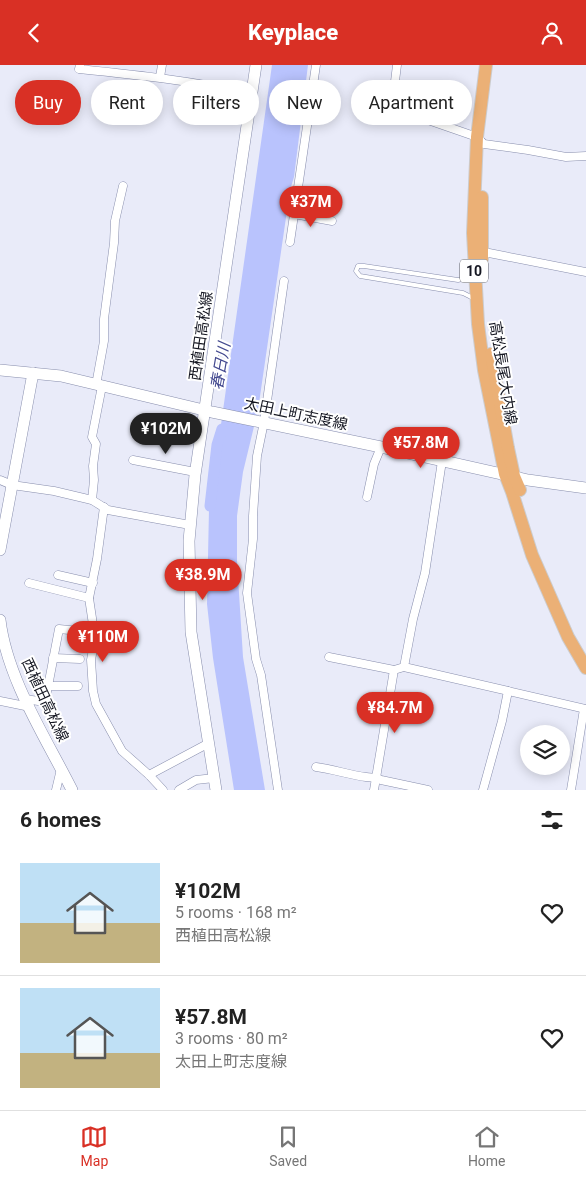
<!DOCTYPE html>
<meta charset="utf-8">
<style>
body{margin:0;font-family:Roboto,"Noto Sans JP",sans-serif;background:#f2f2f2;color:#222;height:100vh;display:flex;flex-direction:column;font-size:19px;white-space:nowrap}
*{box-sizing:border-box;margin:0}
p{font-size:16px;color:#767676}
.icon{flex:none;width:28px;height:28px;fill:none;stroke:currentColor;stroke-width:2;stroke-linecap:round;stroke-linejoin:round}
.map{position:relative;height:725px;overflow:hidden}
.drawer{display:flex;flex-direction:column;background:#fff;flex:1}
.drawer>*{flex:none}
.banner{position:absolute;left:15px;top:15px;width:556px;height:45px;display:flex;gap:10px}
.controls{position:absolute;left:520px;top:660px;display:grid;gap:10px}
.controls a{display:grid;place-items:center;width:50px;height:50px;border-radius:50%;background:#fff;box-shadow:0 2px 12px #0003;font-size:25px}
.price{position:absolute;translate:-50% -42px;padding:0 11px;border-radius:18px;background:#d93025;color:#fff;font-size:16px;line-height:32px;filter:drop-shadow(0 1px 2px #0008)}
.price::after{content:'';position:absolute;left:50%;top:30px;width:15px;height:11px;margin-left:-8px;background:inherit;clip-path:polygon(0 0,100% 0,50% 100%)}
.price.current{background:#222;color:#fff}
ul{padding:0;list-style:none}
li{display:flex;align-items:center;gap:15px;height:125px;padding:0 20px}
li+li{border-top:1px solid #e0e0e0}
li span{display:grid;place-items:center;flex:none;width:140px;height:100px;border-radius:0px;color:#555}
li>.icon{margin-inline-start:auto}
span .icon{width:60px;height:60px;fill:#fffc;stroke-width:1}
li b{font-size:21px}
h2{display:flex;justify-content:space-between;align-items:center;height:60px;padding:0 20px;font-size:21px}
.tag{padding:0 18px;border-radius:22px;background:#fff;box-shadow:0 2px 12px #0003;font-size:18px;line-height:45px}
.tag.current{background:#d93025;color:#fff}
header{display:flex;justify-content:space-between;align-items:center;height:65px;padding:0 20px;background:#d93025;color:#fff;font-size:22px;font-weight:800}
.menu{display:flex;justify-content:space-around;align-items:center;height:70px;border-top:1px solid #e0e0e0;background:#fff;font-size:14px;color:#767676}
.menu a{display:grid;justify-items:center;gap:2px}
.menu .current{color:#d93025}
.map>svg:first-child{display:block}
.water{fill:#b9c3fd}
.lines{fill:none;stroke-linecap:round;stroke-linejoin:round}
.river{stroke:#b9c3fd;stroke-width:11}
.lane-casing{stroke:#888ead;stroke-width:5}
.street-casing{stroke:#888ead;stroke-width:9}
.secondary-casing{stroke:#888ead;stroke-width:12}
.primary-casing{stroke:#ccccce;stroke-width:14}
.lane{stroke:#fff;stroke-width:4}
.street{stroke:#fff;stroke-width:8}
.secondary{stroke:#fff;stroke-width:11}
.primary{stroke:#ebb076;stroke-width:12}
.labels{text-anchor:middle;stroke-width:4;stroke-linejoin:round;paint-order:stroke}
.shield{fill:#fff;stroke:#5b5d64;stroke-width:1}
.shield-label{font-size:14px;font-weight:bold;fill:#151722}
.street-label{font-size:15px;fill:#151722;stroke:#fff}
.water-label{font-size:16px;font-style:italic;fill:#444a90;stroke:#fff}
</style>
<header><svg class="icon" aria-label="back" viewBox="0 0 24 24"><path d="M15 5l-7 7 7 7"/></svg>Keyplace<svg class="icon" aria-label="person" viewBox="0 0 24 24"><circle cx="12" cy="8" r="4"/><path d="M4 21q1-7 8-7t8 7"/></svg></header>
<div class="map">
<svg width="586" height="725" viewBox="0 0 586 725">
<rect width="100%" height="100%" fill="#e9ebf9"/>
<path class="water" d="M272,0H308L294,112L290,125L258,345L243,407L237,451V496L243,592L265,725H234L213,593L207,539L209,444Z"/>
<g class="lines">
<path class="river" d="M210,441L217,380L222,364"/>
<defs>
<path id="lane" d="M472,204L462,214L458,215L364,201H358L356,206L360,211L463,228L473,233"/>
<g id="street">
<path d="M80,0L79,4C137,10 195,16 252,29"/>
<path d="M397,0L391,49L425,54L477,72L484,79L528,85L566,92L586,91"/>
<path d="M160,12L162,0"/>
<path d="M294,149L332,156"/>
<path d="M290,177L316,0"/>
<path d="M480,188H489L586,207"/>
<path d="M96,320L104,276V254L114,178L115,156L123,121"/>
<path d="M133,395L195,407"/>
<path d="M442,396L425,508L413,554L404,602L586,644"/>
<path d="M0,415L12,420L54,426L92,435L108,445L190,460"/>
<path d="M367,432L374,399L381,382"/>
<path d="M92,435L94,415L93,401L96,379L92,372L102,321"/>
<path d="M58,510L93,518"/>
<path d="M29,518L89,533L95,573L91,595L93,626L96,639L122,686L149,710L163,725"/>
<path d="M89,533L97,494L104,442"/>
<path d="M329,592L394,605"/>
<path d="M53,593L80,594"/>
<path d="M47,621H78"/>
<path d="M25,634L45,637L59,564L79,566"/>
<path d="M0,636L30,642"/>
<path d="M316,702C333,704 349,710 366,712C372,713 376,712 381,715L428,725"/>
<path d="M149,710L209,678"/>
<path d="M56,725L61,704"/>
<path d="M179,725L196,715L214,713"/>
<path d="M278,725L261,610L256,594L247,528L253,474V451L257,391L264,357L284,216"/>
<path d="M374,725L394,605L404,602"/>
<path d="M483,725L502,656L508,626"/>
<path d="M571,725L584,644"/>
</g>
<g id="secondary">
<path d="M0,305L61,311L212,347L381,382L528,415L586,423"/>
<path d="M0,485L33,308"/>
<path d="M0,555C7,614 46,673 72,725"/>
<path d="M216,725L191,567L189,476L195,410L256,0"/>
</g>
<g id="primary">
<path d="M486,0L477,72L473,168L478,259L484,305L505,409L512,427L532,490L568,572L586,603"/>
<path d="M482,194V132"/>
<path d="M491,289L508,383L514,411L520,425"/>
</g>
</defs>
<use href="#lane" class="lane-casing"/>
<use href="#street" class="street-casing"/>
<use href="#secondary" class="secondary-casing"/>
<use href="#primary" class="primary-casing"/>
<use href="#lane" class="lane"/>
<use href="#street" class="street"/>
<use href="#secondary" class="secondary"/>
<use href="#primary" class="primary"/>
</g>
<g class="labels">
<rect class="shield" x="460" y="194.5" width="28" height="23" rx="4"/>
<g class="shield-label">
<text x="474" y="211">10</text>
</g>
<g class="street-label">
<text transform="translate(201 271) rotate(-82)" y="5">西植田高松線</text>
<text transform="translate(503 308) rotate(81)" y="5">高松長尾大内線</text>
<text transform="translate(296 349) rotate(12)" y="5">太田上町志度線</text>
<text transform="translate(45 635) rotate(65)" y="5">西植田高松線</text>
</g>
<g class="water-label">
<text transform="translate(220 301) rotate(-80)" y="6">春日川</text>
</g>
</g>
</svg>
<div class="controls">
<a><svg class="icon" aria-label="layers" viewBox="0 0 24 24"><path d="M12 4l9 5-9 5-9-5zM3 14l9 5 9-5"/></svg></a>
</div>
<b class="price" style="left:311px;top:163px">¥37M</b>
<b class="price current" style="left:166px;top:390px">¥102M</b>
<b class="price" style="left:421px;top:404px">¥57.8M</b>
<b class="price" style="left:203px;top:536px">¥38.9M</b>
<b class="price" style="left:103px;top:598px">¥110M</b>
<b class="price" style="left:395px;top:669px">¥84.7M</b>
<div class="banner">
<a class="tag current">Buy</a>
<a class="tag">Rent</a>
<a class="tag">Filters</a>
<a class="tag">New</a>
<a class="tag">Apartment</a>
</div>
</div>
<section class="drawer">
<h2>6 homes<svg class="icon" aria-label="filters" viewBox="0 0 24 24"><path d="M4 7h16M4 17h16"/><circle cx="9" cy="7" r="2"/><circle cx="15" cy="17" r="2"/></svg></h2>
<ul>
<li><span style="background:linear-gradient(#bfe0f5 60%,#c2b280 0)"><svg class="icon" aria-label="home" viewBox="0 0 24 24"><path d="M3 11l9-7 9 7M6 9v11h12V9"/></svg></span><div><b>¥102M</b><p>5 rooms · 168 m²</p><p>西植田高松線</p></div><svg class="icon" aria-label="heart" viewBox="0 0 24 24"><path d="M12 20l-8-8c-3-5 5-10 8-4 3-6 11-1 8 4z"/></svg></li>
<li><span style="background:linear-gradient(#bfe0f5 65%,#c2b280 0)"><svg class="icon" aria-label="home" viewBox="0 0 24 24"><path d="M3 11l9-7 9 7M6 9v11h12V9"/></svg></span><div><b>¥57.8M</b><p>3 rooms · 80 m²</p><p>太田上町志度線</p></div><svg class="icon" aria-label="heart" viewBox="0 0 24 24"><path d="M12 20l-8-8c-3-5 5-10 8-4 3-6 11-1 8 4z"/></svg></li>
</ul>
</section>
<nav class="menu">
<a class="current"><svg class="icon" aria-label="map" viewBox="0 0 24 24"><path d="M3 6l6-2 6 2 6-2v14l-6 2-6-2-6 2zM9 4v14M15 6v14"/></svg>Map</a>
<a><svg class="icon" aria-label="saved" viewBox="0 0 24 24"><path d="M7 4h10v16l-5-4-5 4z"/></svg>Saved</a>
<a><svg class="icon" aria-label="home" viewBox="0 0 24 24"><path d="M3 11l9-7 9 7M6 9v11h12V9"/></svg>Home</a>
</nav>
